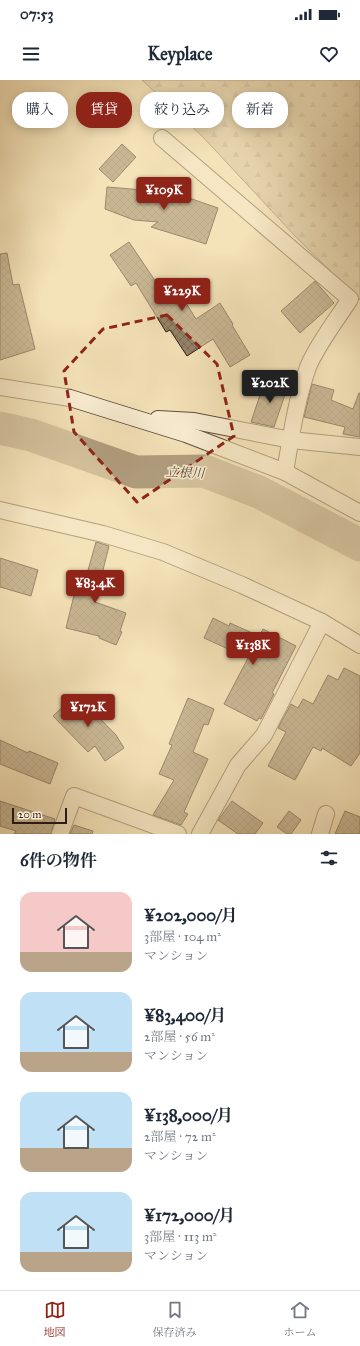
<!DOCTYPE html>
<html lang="ja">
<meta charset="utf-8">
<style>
body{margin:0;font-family:"IM FELL Great Primer","Noto Serif JP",serif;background:#f6f6f7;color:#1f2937;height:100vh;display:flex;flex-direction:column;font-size:15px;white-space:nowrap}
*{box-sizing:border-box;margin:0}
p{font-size:13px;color:#747a83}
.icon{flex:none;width:22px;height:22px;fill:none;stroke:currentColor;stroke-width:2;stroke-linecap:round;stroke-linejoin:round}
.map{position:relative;height:754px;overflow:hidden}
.side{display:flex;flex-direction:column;background:#fff;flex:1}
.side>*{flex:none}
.guide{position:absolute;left:12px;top:12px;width:336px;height:36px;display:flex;gap:8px}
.scale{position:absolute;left:12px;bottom:10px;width:55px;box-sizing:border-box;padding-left:4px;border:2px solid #2e1d14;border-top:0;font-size:11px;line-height:14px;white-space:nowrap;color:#2e1d14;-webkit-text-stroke:3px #f8ecd1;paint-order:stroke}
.price{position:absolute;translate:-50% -34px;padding:0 9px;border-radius:4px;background:#8f2418;color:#fff;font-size:13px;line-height:26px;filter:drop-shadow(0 1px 2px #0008)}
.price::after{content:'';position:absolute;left:50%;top:24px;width:12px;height:9px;margin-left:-6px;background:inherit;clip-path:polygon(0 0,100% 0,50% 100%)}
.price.active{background:#222;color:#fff}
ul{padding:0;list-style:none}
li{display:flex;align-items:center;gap:12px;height:100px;padding:0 20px}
li span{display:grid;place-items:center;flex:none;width:112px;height:80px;border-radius:12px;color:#555}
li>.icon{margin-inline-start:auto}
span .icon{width:48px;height:48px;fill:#fffc;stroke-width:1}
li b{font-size:17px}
h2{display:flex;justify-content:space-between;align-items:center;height:48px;padding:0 20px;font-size:17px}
.tag{padding:0 14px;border-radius:16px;background:#fff;box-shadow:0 2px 10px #0003;font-size:14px;line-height:36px}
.tag.active{background:#8f2418;color:#fff}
.status{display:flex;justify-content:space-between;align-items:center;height:28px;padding:0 20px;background:#fff;direction:ltr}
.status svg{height:11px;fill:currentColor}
header{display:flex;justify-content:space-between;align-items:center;height:52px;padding:0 20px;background:#fff;font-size:18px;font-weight:700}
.tab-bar{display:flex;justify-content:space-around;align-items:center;height:56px;border-top:1px solid #e0e1e3;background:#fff;font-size:11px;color:#747a83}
.tab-bar a{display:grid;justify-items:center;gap:2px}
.tab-bar .active{color:#8f2418}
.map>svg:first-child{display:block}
.forest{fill:url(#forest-firs);stroke:#806f58}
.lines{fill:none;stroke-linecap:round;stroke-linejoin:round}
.river{stroke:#b19f80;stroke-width:33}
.building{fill:url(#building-cross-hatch);stroke:#2e1d14}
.street-casing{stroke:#604e3d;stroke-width:18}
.street{stroke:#f8ecd1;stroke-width:16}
.marked{fill:none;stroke:#8f2418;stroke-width:3;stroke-dasharray:8 5;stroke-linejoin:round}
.labels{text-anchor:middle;stroke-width:3;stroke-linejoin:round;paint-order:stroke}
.water-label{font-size:13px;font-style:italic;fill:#5c4a3a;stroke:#f8ecd1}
</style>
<div class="status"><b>07:53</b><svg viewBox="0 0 49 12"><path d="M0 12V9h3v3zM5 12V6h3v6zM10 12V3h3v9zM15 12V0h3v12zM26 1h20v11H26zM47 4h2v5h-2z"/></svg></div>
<header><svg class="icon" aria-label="menu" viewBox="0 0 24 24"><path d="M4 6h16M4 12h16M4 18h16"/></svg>Keyplace<svg class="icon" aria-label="heart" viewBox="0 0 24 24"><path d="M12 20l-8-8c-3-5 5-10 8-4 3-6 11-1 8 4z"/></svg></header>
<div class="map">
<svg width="360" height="754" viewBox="0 0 360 754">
<defs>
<pattern id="forest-firs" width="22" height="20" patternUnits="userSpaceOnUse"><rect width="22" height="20" fill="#d2c19c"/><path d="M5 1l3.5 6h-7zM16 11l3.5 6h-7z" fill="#b5a586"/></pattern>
<pattern id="building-cross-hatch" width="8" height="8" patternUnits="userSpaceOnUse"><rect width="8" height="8" fill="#958369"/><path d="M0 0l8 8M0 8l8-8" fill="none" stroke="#7a6b55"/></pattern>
</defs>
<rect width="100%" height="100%" fill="#f4e2b8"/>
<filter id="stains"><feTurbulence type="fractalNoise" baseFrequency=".005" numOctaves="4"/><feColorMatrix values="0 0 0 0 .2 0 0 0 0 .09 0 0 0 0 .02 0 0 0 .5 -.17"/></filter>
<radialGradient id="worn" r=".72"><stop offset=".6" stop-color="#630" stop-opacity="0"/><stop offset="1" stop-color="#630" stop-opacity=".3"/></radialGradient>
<path class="forest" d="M142,0H360V220L296,157L202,56Z"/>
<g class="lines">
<path class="river" d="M0,348L31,355L136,392L204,391L259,412L360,465"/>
</g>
<g class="building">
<path d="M122,64L136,77L113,102L99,89Z"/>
<path d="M157,105L192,119L218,128L206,164L151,147L158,142L134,140L105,129L107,107L155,111Z"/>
<path d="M129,162L160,208L173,202L196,239L220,223L233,244L232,245L250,275L230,287L213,259L187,276L170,250L166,252L136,203L131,206L110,175Z"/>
<path d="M7,173L13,205L19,204L35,269L0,280V174Z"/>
<path d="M315,201L334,223L300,253L281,231Z"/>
<path d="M271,299L289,303L274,347L251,342L262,309L268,311Z"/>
<path d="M312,304L334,310L331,320L353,329L359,313H360V357L343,354L345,347L304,337Z"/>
<path d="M96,462L109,466L95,522L126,533L120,551L122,552L116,565L99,558V556L66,548L76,507L83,508Z"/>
<path d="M0,478L38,490L31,516L0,507Z"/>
<path d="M213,538L229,546L230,543L259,556L263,549L296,566L272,613L274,614L261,639L259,638L257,641L224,624L248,578L204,558Z"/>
<path d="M344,588L360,596V673L351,686L322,668L321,671L313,667L295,700L268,686L286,652L278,648L291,624L298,628L303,619L313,624L328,595L338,600Z"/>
<path d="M76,614L116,655L124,668L105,681L95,666L88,672L53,636Z"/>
<path d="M188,618L214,629L208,645L204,644L193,672L208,679L184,732L188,734L181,745L153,735L174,700L159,694L172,665L169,664Z"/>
<path d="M0,660L28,673L29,671L58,683L50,704L0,684Z"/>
<path d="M0,721L55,739L51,754H14L16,751L0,746Z"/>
<path d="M232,721L263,743L255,754H238L218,740Z"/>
<path d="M289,731L301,740L291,754H287L277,747Z"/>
<path d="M345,731L360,737V754H335Z"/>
<path d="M74,745L93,751L92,754H70Z"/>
</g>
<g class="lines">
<defs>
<g id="street">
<path d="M162,58L350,219C337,239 317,265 308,287C296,321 291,357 285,392"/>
<path d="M0,307L70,318L186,354L285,392L360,433"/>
<path d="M158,339L194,341L291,360L360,367"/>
<path d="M0,430L103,454L163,472L242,505L322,542L360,565"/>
<path d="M60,754L74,716L178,754"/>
<path d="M200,754L238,685L264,655L322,542"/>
<path d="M320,754L326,734"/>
</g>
</defs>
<use href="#street" class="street-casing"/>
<use href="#street" class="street"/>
</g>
<path d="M0 0H360V754H0ZM167,235L217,284L234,356L137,422L74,352L64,291L103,249Z" fill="#f4e2b8" fill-opacity=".55" fill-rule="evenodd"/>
<path class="marked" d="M167,235L217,284L234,356L137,422L74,352L64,291L103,249Z"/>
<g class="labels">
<g class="water-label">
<text transform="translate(185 392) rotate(2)" y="5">立根川</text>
</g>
</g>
<rect width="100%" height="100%" filter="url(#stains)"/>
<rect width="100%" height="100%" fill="url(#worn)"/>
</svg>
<div class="scale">20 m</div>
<b class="price" style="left:164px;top:131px">¥109K</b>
<b class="price" style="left:182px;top:232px">¥229K</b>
<b class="price active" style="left:270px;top:324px">¥202K</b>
<b class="price" style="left:95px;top:524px">¥83.4K</b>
<b class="price" style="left:253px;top:586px">¥138K</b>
<b class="price" style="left:88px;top:648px">¥172K</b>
<div class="guide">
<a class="tag">購入</a>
<a class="tag active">賃貸</a>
<a class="tag">絞り込み</a>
<a class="tag">新着</a>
</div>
</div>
<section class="side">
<h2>6件の物件<svg class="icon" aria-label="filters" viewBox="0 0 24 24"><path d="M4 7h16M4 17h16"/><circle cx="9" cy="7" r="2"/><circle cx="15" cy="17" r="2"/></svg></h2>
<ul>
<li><span style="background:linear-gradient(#f6c9c9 75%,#b9a48a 0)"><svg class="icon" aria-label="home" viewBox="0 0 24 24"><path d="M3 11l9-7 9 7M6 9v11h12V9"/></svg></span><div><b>¥202,000/月</b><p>3部屋 · 104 m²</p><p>マンション</p></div></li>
<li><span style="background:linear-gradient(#bfe0f5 75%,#b9a48a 0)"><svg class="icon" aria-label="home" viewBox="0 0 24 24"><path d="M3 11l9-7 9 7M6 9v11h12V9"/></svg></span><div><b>¥83,400/月</b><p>2部屋 · 56 m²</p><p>マンション</p></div></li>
<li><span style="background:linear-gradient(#bfe0f5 70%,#b9a48a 0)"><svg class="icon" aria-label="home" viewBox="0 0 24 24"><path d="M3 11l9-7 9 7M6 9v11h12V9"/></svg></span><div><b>¥138,000/月</b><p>2部屋 · 72 m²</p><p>マンション</p></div></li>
<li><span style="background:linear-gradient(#bfe0f5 75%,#b9a48a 0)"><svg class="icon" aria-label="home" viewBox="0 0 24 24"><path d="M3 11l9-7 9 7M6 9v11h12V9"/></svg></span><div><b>¥172,000/月</b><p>3部屋 · 113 m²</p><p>マンション</p></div></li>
</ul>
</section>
<nav class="tab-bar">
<a class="active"><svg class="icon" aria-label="map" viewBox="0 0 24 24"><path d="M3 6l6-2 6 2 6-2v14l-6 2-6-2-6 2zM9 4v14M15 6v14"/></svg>地図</a>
<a><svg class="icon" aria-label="saved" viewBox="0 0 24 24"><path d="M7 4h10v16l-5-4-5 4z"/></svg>保存済み</a>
<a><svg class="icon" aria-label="home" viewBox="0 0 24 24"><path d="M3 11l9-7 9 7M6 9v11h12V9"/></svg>ホーム</a>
</nav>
